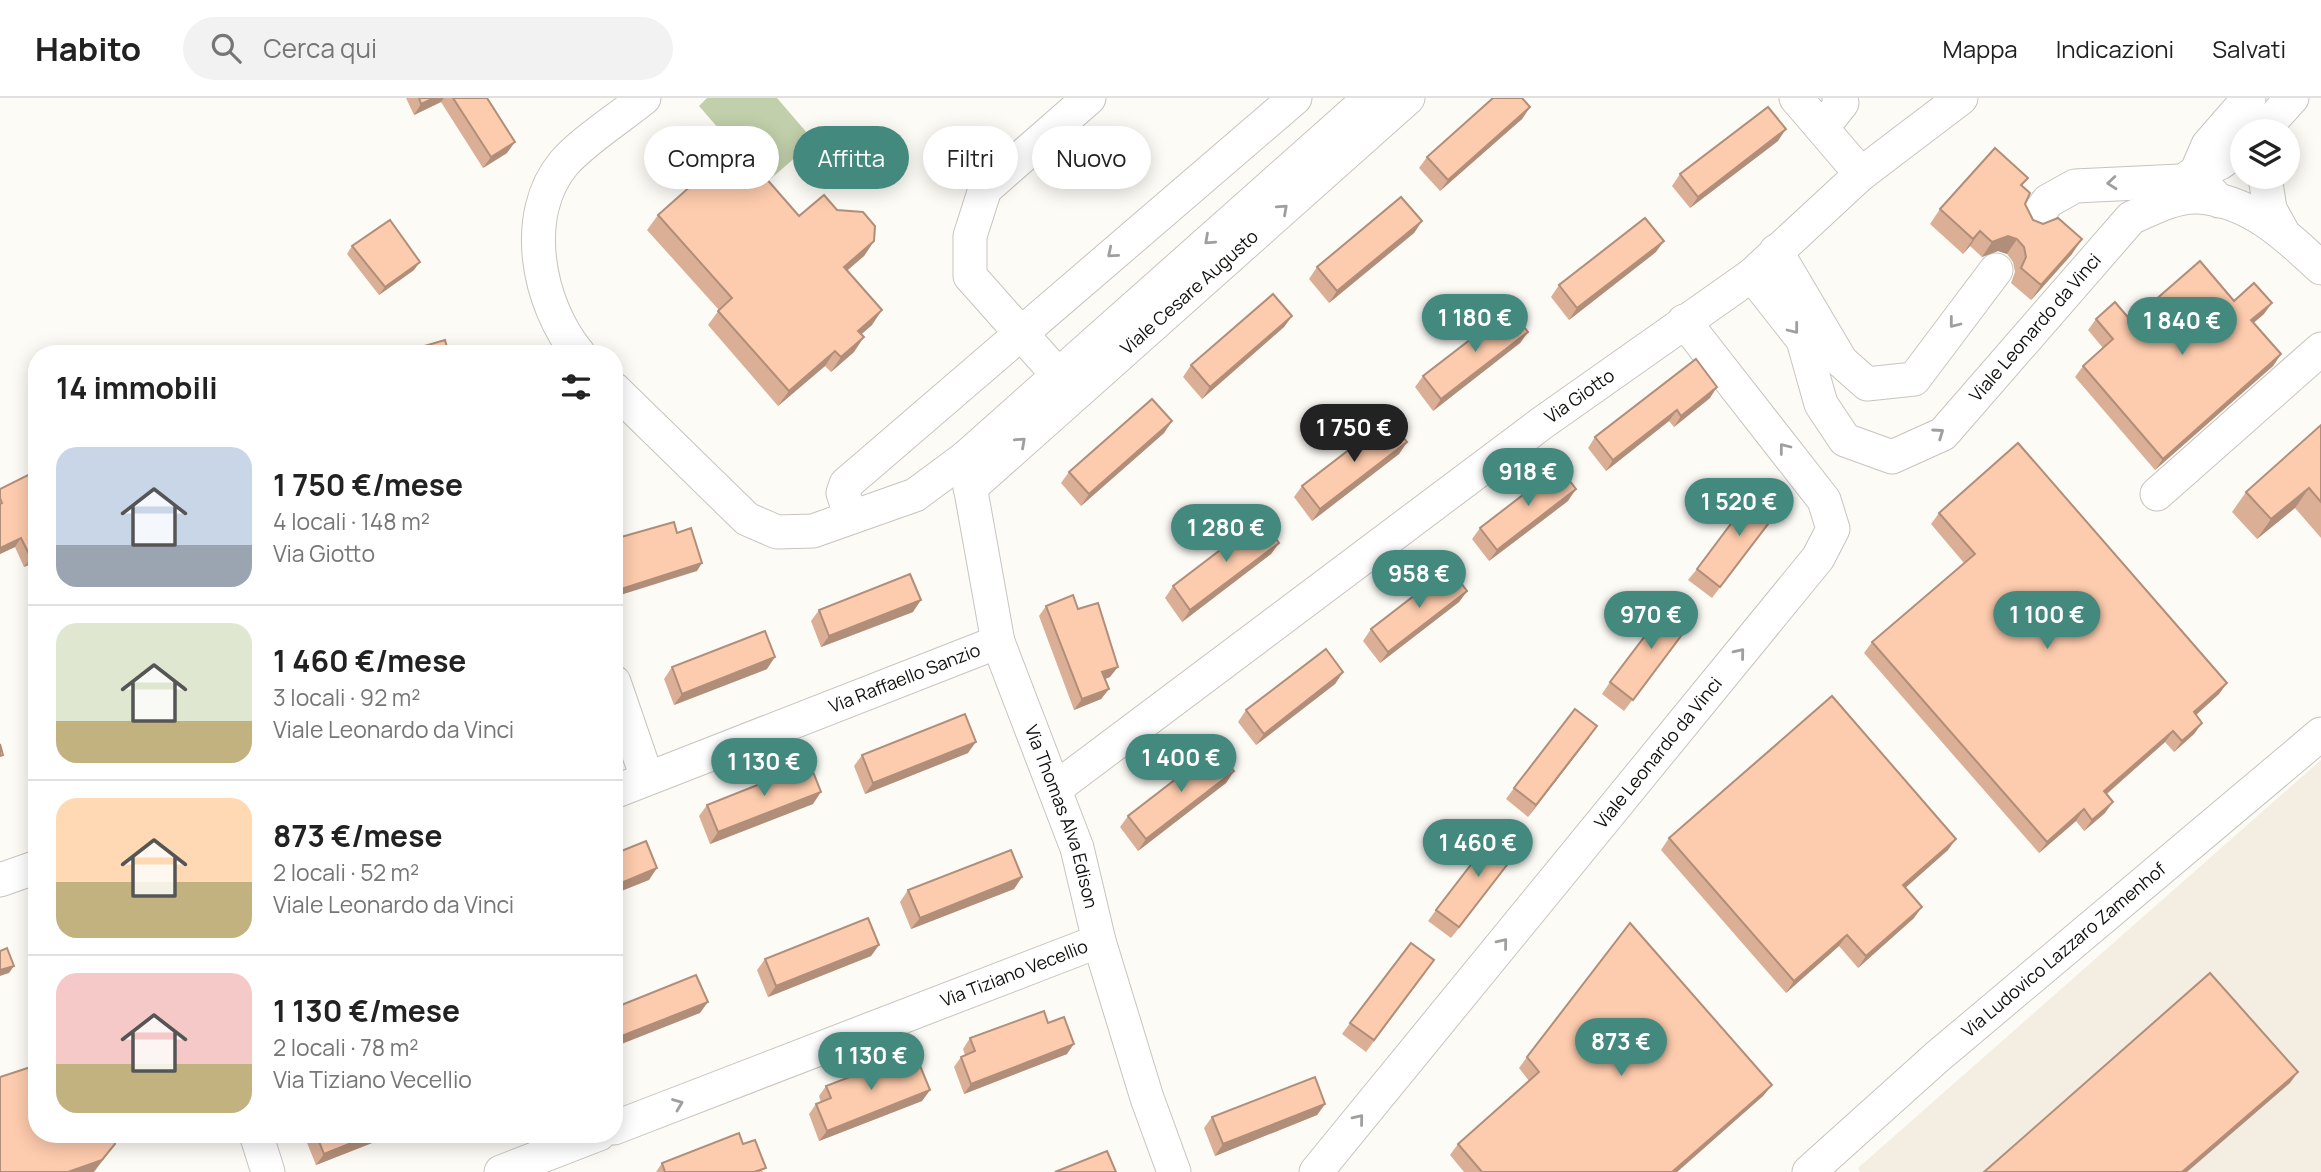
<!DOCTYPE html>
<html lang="it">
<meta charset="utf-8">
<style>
body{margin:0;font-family:Manrope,sans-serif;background:#f2f2f2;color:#222;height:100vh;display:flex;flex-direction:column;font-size:26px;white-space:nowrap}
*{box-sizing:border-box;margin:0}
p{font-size:23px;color:#767676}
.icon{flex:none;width:38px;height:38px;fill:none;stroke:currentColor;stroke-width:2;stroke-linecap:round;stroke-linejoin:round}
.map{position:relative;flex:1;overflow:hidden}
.panel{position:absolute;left:28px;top:247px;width:595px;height:798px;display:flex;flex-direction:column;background:#fff;border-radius:28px;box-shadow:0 4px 18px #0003}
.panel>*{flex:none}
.banner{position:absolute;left:644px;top:28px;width:665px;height:63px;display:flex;gap:14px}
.buttons{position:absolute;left:2230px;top:21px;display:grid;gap:14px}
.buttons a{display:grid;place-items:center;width:70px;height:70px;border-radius:50%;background:#fff;box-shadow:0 4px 18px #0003;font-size:35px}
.price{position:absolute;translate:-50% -60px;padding:0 16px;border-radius:24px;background:#44897e;color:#fff;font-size:23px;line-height:46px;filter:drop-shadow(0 2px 4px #0008)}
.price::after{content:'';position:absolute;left:50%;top:42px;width:21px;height:16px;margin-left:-10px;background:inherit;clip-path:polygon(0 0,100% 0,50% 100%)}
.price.active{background:#222;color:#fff}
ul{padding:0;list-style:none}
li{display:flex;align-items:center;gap:21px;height:175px;padding:0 28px}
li+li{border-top:2px solid #e0e0e0}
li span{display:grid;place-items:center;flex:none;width:196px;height:140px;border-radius:21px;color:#555}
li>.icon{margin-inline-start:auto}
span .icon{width:84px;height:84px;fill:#fffc;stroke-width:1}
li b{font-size:30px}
h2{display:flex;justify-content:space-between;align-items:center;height:84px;padding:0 28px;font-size:30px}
.pill{padding:0 24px;border-radius:32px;background:#fff;box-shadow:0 4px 18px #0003;font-size:24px;line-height:63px}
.pill.active{background:#44897e;color:#fff}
header{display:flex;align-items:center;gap:42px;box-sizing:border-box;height:98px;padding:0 35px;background:#fff;border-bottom:2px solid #e0e0e0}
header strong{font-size:33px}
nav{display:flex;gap:38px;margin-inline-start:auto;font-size:24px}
.search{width:490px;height:63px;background:#f2f2f2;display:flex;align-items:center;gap:18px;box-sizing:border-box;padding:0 24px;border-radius:38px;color:#767676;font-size:26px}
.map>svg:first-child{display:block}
.built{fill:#f3ede2}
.green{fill:#c1cfaa}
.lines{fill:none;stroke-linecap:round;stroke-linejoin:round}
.minor-casing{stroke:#c7c4c0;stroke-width:35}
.minor{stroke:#fff;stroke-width:33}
.wall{fill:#daaf95}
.shaded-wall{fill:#b18e79}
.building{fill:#fdcbad;stroke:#b18e79;stroke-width:2}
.oneway{stroke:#9f9f9e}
.labels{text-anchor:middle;stroke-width:7;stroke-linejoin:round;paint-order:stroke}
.street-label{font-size:18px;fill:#100f0d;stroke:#fff}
</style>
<header>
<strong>Habito</strong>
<div class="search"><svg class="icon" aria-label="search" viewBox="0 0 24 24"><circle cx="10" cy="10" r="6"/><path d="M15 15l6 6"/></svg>Cerca qui</div>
<nav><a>Mappa</a><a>Indicazioni</a><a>Salvati</a></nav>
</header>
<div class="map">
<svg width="2321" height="1074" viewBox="0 0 2321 1074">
<rect width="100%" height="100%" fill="#fdfbf6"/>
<path class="built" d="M2321,662V1074H1860L1858,1070Z"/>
<path class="green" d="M707,0H777L814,43L766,85L699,8Z"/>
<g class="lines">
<defs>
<g id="minor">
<path d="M1796,0L1861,76"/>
<path d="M1822,30L1842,5L1839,0"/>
<path d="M2262,33L2292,0"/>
<path d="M2190,78L2220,65L2242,49"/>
<path d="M2265,79L2270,111L2282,133"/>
<path d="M2219,103L2195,77L2208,47L2249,0"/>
<path d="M2034,122L2048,103L2075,88L2180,83"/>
<path d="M1776,153L1841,263L1867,286L1914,281L1996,172"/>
<path id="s1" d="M1752,177L1803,242L1821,306L1845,342L1892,359L1943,336L2131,120C2151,111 2175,98 2198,99C2249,102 2286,137 2321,170"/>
<path d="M579,256C538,207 520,117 564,65C583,43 621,19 644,0"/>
<path d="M1058,277L970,178V138L985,91L1089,0"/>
<path d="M614,291L747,421L777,434L813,433L915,397L965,360L1370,0"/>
<path id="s2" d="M965,360L998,544L1077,750L1099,843L1147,1000L1174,1074"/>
<path id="s3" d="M970,390L1408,0"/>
<path d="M2157,396L2321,251"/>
<path d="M851,419L843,395L846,386L1295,0"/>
<path d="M614,584L647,680"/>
<path id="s4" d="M1056,690L1542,325L1752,177L1861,76L1961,0"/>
<path id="s5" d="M614,694L998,544"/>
<path d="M0,782L37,769"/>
<path id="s6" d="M614,1030L1099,843"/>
<path d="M256,1036L268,1074"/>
<path d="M501,1074L599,1036"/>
<path id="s7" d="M1316,1074L1818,460L1833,431L1824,402L1684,223"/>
<path id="s8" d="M1809,1074L1937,959L2321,636"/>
</g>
</defs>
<use href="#minor" class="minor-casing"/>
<use href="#minor" class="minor"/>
</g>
<g class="wall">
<path d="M406,0H487L507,55L483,70L441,4L414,17Z"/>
<path d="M1530,9L1522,21L1440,93L1419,70L1427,59Z"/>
<path d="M1778,43L1690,110L1672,88L1680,76Z"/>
<path d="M2028,80L2022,88L2025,106L2033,122L2072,156L2031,202L2011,185L2015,174L2013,164L2007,156L1998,153L1982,159L1970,148L1963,156L1930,126L1940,111Z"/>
<path d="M837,112L874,143L864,158L847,172L872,227L861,236L854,254L831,274L825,268L778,308L708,227L719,212L647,132L658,117L799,118Z"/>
<path d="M1422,123L1414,135L1329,205L1309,181L1317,169Z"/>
<path d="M352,148L414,172L379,197L347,156Z"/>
<path d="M1656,154L1569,222L1551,199L1559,187Z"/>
<path d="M2234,203L2264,216L2253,225L2281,256L2273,268L2155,372L2075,279L2083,268L2103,250L2088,232L2096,221L2131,223Z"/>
<path d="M1292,218L1284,229L1202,301L1183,279L1191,267Z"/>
<path d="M1528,234L1520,245L1433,313L1415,289L1423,278Z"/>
<path d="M1710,300L1674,329L1669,323L1606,373L1588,350L1595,339Z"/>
<path d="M1172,323L1164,335L1081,408L1061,385L1069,374Z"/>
<path d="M2321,327V440L2295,410L2257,441L2232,414L2246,394Z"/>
<path d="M1407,344L1399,356L1312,423L1294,399L1302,388Z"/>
<path d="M0,391L37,463L24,469L15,449L0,456Z"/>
<path d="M1568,403L1489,463L1472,441L1480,430Z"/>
<path d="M1781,409L1712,500L1688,482L1697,471Z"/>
<path d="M1939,415L2227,585L2219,596L2196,617L2202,625L2194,636L2174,654L2165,644L2107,696L2105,715L2084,733L2076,723L2039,755L1864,555L1872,544L1964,465L1931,426Z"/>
<path d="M1279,445L1271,456L1182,524L1165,500L1173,488Z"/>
<path d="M1467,493L1459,504L1380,565L1363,543L1371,531Z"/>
<path d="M1046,508L1110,579L1105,581L1109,591L1101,601L1074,612L1039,518Z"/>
<path d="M819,512L913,514L821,549L811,523Z"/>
<path d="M1693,522L1624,613L1602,596L1610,584Z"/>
<path d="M672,569L767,571L674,607L664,581Z"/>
<path d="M1343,574L1335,586L1256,647L1238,624L1246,612Z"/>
<path d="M1589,640L1528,719L1506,701L1514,690Z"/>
<path d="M968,655L865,696L854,668L862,657Z"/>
<path d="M1234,673L1226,685L1138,753L1120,729L1128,718Z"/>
<path d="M813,706L710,746L699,718L707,707Z"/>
<path d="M1669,740L1948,752L1905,790L1914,820L1858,870L1839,848L1786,895L1661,752Z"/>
<path d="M1520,750L1451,840L1428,823L1436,812Z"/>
<path d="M1022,779L1014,791L911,831L900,804L908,792Z"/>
<path d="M37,819V832L34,824Z"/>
<path d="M879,847L871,858L768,899L757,872L765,861Z"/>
<path d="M1426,874L1366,954L1342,936L1350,925Z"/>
<path d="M1048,925L1067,956L964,996L954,969L961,959L965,957L963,951L970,940Z"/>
<path d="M1527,959L1772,987L1763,998L1677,1074H1464L1450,1057L1458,1046L1529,983L1519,970Z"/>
<path d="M906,970L930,992L922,1003L819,1043L809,1016L816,1006L821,1004L819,998L826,988Z"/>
<path d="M1325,1006L1317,1017L1215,1058L1204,1030L1212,1019Z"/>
<path d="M308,1036H395L316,1067L305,1040Z"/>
<path d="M743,1046L763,1074H656L662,1065Z"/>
</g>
<g class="shaded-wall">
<path d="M434,0H444L441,4L414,17L421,6Z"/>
<path d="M1530,9L1522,21L1440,93L1448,82Z"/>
<path d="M1786,31L1778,43L1690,110L1698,99Z"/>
<path d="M515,44L507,55L483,70L491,59Z"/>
<path d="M1422,123L1414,135L1329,205L1337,193Z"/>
<path d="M1980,133L1970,148L1963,156L1973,141Z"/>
<path d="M2008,138L2017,141L2007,156L1998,153L1982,159L1992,144Z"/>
<path d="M2082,141L2072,156L2031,202L2041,187Z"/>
<path d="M874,143L864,158L834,184L844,169Z"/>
<path d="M1664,143L1656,154L1569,222L1577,210Z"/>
<path d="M420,164L414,172L379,197L385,189Z"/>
<path d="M2272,205L2264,216L2243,234L2251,222Z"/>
<path d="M882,212L872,227L848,248L858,233Z"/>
<path d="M1292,218L1284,229L1202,301L1210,289Z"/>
<path d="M1528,234L1520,245L1433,313L1441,301Z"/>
<path d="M864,239L854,254L831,274L841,259Z"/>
<path d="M835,253L825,268L778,308L789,293Z"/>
<path d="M2281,256L2273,268L2155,372L2163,361Z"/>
<path d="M1717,289L1710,300L1674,329L1681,318Z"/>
<path d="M1677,312L1669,323L1606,373L1613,362Z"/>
<path d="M1172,323L1164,335L1081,408L1089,396Z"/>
<path d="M1407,344L1399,356L1312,423L1320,411Z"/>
<path d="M2309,390L2295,410L2257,441L2271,421Z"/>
<path d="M1576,391L1568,403L1489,463L1497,452Z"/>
<path d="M21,440L15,449L0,456V450Z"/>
<path d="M1279,445L1271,456L1182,524L1190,512Z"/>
<path d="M37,457V463L24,469L31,460Z"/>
<path d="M702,465L697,473L614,499L615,493Z"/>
<path d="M1467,493L1459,504L1380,565L1388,554Z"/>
<path d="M921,502L913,514L821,549L829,538Z"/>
<path d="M775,559L767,571L674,607L682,596Z"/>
<path d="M1118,569L1110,579L1095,585L1102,574Z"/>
<path d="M1343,574L1335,586L1256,647L1264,636Z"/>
<path d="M2227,585L2219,596L2186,626L2194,614Z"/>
<path d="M1109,591L1101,601L1074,612L1082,601Z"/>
<path d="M2202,625L2194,636L2174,654L2182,643Z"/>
<path d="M1597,628L1589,640L1528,719L1536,707Z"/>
<path d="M2173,633L2165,644L2096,705L2104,693Z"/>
<path d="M976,644L968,655L865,696L873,685Z"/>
<path d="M1234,673L1226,685L1138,753L1146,741Z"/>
<path d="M821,694L813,706L710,746L718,734Z"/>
<path d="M2113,704L2105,715L2084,733L2092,722Z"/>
<path d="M2084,711L2076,723L2039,755L2047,744Z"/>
<path d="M1956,741L1948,752L1895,799L1903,787Z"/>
<path d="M1520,750L1512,761L1451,840L1459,829Z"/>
<path d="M657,770L649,782L614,796V788Z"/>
<path d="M1022,779L1014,791L911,831L920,820Z"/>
<path d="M1922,809L1914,820L1858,870L1866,858Z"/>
<path d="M1847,837L1839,848L1786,895L1794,883Z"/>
<path d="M879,847L871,858L768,899L776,888Z"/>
<path d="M14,868L9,875L0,878V872Z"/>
<path d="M708,904L700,915L614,949V941Z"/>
<path d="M1074,946L1067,956L964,996L971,986Z"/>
<path d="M2298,974L2290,985L2187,1074H2182Z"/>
<path d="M1772,987L1763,998L1677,1074H1672Z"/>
<path d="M930,992L922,1003L819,1043L827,1033Z"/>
<path d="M1325,1006L1317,1017L1215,1058L1223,1046Z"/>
<path d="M374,1036H395L316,1067L324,1056Z"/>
<path d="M115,1046L94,1074H68Z"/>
</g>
<g class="building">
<path d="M419,0H434L421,6Z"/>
<path d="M453,0H487L515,44L491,59Z"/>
<path d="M1493,0H1522L1530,9L1448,82L1427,59Z"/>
<path d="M1768,9L1786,31L1698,99L1680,76Z"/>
<path d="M737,47L799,118L824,97L837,112L863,114L875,128L874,143L844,169L882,212L858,233L864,239L841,259L835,253L789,293L718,213L732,200L658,117Z"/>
<path d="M1995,50L2028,80L2021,87L2030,95L2025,106L2033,122L2043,126L2058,120L2082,141L2041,187L2021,170L2026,159L2024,149L2017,141L2008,138L1992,144L1980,133L1973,141L1940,111Z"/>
<path d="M1401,99L1422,123L1337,193L1317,169Z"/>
<path d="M1645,120L1664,143L1577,210L1559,187Z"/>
<path d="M390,122L420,164L385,189L352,148Z"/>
<path d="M2200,163L2234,203L2254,185L2272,205L2251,222L2281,256L2163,361L2083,268L2113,241L2096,221L2115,204L2131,223Z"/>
<path d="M1273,196L1292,218L1210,289L1191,267Z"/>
<path d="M1510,211L1528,234L1441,301L1423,278Z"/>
<path d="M445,242L449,256H397Z"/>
<path d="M1696,261L1717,289L1681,318L1677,312L1613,362L1595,339Z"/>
<path d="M1152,301L1172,323L1089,396L1069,374Z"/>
<path d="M1389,321L1407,344L1320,411L1302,388Z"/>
<path d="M2321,327V404L2309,390L2271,421L2246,394Z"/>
<path d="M614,339L618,345L614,347Z"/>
<path d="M2018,345L2227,585L2194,614L2202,625L2182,643L2173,633L2104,693L2113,704L2092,722L2084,711L2047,744L1872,544L1975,456L1939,415Z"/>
<path d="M1559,369L1576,391L1497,452L1480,430Z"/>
<path d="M34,374L37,380V457L31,460L21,440L0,450V406L2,405L0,400V391Z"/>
<path d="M1757,391L1781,409L1720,489L1697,471Z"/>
<path d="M1261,421L1279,445L1190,512L1173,488Z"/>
<path d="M674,424L677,435L691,430L702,465L615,493L614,441Z"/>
<path d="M1450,470L1467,493L1388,554L1371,531Z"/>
<path d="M910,476L921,502L829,538L819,512Z"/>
<path d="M1073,497L1078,511L1098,505L1118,569L1102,574L1109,591L1082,601L1046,508Z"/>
<path d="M1670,505L1693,522L1633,602L1610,584Z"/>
<path d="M765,533L775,559L682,596L672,569Z"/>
<path d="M1326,551L1343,574L1264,636L1246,612Z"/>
<path d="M1832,598L1956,741L1903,787L1922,809L1866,858L1847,837L1794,883L1669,740Z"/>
<path d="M1575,611L1597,628L1536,707L1514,690Z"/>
<path d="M965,616L976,644L873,685L862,657Z"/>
<path d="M0,646L3,657L0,658Z"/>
<path d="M1216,650L1234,673L1146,741L1128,718Z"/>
<path d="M810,666L821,694L718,734L707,707Z"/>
<path d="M1497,733L1520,750L1459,829L1436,812Z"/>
<path d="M646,743L657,770L614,788V756Z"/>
<path d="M1011,752L1022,779L920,820L908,792Z"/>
<path d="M868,820L879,847L776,888L765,861Z"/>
<path d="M1630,825L1772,987L1672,1074H1482L1458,1046L1539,974L1527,959Z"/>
<path d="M1411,845L1434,862L1374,942L1350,925Z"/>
<path d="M7,850L14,868L0,872V853Z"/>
<path d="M2210,875L2298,974L2182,1074H1984Z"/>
<path d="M696,877L708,904L614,941V910Z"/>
<path d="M1044,913L1048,925L1064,919L1074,946L971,986L961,959L975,953L970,940Z"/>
<path d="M902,959L906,970L919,965L930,992L827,1033L816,1006L831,1000L826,988Z"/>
<path d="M37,967V1036H114L115,1046L102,1062L68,1074H0V979Z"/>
<path d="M1315,979L1325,1006L1223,1046L1212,1019Z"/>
<path d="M739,1035L743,1046L755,1042L766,1070L754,1074H665L662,1065Z"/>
<path d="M316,1036H374L324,1056Z"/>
<path d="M1107,1053L1116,1074H1055Z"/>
</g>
<defs><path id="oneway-chevron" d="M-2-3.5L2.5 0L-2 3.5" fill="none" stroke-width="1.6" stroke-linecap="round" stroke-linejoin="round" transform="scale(1.75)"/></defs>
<g class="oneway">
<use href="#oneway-chevron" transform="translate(2112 85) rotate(175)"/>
<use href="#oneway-chevron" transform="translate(1283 111) rotate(-42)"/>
<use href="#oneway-chevron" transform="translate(1209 142) rotate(138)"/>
<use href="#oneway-chevron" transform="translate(1112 155) rotate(140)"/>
<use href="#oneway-chevron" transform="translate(1954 225) rotate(128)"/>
<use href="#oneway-chevron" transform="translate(1794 231) rotate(52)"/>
<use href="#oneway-chevron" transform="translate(1939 335) rotate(-35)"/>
<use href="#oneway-chevron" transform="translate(1021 344) rotate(-42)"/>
<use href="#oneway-chevron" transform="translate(1784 350) rotate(-128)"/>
<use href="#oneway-chevron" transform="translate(1740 555) rotate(-51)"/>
<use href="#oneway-chevron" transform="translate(1503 845) rotate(-51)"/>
<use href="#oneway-chevron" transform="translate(678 1006) rotate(-21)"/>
<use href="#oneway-chevron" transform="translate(1359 1021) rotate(-51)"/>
</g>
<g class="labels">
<g class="street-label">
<text dy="6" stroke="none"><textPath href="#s3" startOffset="294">Viale Cesare Augusto</textPath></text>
<text dy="6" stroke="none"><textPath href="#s1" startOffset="439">Viale Leonardo da Vinci</textPath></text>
<text dy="6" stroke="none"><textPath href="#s4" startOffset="654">Via Giotto</textPath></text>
<text dy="6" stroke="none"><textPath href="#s5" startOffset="312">Via Raffaello Sanzio</textPath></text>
<text dy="6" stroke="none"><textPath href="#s7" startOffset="541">Viale Leonardo da Vinci</textPath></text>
<text dy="6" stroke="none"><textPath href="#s2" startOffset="373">Via Thomas Alva Edison</textPath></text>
<text dy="6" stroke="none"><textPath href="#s8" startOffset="338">Via Ludovico Lazzaro Zamenhof</textPath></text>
<text dy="6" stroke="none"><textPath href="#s6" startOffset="429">Via Tiziano Vecellio</textPath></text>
</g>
</g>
</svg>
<div class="buttons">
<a><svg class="icon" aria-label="layers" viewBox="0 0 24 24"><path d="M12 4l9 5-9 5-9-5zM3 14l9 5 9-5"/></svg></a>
</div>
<b class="price" style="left:1475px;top:256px">1 180 €</b>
<b class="price" style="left:2182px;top:259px">1 840 €</b>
<b class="price active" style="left:1354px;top:366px">1 750 €</b>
<b class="price" style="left:1528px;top:410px">918 €</b>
<b class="price" style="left:1739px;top:440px">1 520 €</b>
<b class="price" style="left:1226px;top:466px">1 280 €</b>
<b class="price" style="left:1419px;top:512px">958 €</b>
<b class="price" style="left:1651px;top:553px">970 €</b>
<b class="price" style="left:2047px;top:553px">1 100 €</b>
<b class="price" style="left:1181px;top:696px">1 400 €</b>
<b class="price" style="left:764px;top:700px">1 130 €</b>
<b class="price" style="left:1478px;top:781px">1 460 €</b>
<b class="price" style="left:1621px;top:980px">873 €</b>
<b class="price" style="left:871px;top:994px">1 130 €</b>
<div class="banner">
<a class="pill">Compra</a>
<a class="pill active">Affitta</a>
<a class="pill">Filtri</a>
<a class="pill">Nuovo</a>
</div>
<section class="panel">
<h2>14 immobili<svg class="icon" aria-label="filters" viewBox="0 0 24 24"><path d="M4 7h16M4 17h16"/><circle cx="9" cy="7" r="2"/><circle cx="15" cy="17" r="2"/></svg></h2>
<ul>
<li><span style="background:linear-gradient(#c9d6e8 70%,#9aa5b1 0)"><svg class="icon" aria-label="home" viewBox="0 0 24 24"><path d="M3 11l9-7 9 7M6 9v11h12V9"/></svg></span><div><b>1 750 €/mese</b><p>4 locali · 148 m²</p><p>Via Giotto</p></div></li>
<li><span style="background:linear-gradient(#dfe7d0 70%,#c2b280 0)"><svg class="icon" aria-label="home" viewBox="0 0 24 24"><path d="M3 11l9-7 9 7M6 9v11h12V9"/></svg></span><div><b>1 460 €/mese</b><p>3 locali · 92 m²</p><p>Viale Leonardo da Vinci</p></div></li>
<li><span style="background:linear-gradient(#ffd9b3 60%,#c2b280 0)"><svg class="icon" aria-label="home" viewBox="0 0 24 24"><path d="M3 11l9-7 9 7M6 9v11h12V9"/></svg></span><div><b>873 €/mese</b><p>2 locali · 52 m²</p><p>Viale Leonardo da Vinci</p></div></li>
<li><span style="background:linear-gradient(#f6c9c9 65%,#c2b280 0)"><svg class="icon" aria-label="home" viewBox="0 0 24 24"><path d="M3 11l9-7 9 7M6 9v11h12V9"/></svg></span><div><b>1 130 €/mese</b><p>2 locali · 78 m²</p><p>Via Tiziano Vecellio</p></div></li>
</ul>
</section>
</div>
